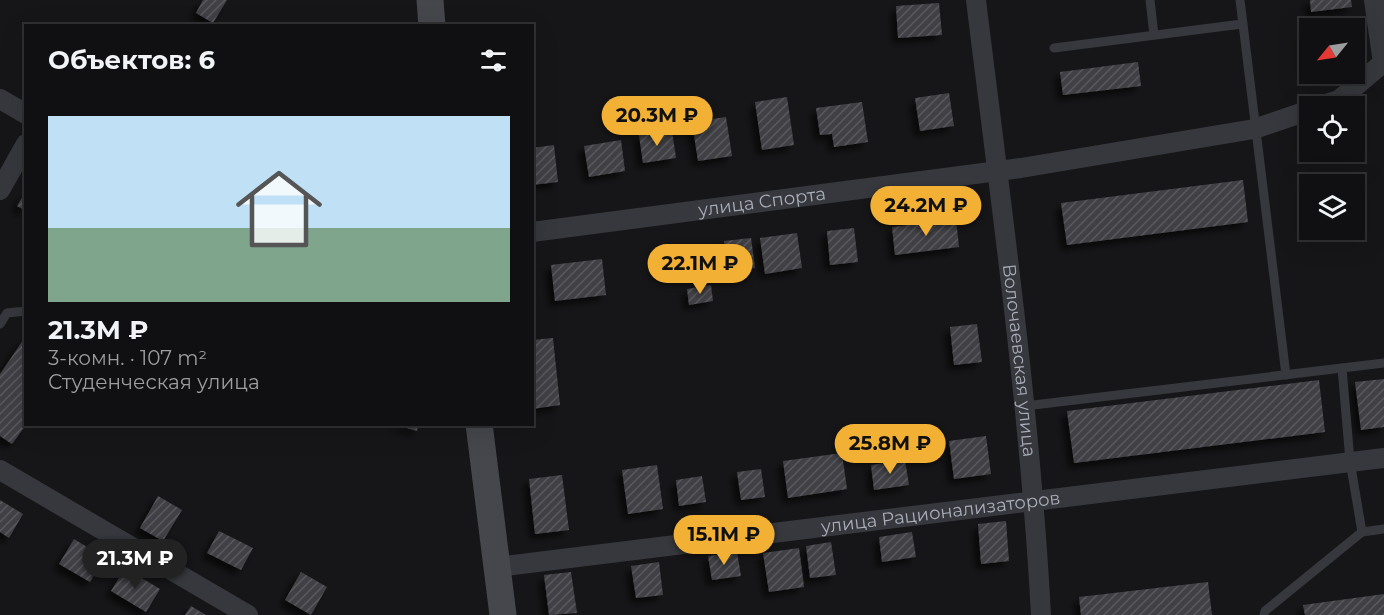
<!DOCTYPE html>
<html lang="ru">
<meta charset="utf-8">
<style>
body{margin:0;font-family:Montserrat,sans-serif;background:#1e1e20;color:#f1f3f6;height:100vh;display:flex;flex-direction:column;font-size:22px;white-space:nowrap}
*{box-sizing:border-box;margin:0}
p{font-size:20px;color:#9c9d9f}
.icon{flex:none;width:33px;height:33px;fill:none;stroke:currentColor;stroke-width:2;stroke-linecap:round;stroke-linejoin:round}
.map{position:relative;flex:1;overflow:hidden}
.side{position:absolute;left:24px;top:24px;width:510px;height:402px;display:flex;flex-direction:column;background:#101012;border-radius:0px;box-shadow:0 6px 24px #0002,0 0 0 2px #303032}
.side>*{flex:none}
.needle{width:39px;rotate:240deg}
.controls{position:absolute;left:1299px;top:18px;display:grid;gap:12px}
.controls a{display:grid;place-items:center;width:66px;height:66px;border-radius:0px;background:#101012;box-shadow:0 6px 24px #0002,0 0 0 2px #303032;font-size:30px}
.price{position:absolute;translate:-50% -51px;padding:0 14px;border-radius:21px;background:#f2b134;color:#111;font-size:20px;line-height:39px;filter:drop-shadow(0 2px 3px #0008)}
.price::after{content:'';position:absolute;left:50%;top:36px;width:18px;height:14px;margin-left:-9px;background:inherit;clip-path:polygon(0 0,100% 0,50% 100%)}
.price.active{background:#222;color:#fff}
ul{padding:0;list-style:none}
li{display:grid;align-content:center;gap:12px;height:318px;padding:0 24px}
li span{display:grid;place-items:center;height:186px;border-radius:0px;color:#555}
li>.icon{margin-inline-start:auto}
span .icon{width:108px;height:108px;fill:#fffc;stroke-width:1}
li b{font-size:26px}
h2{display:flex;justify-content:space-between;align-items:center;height:72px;padding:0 24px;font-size:26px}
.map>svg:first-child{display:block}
.building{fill:url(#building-hatch);filter:url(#shadow)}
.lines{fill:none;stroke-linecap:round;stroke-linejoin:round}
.lane{stroke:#37383d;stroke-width:9}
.street{stroke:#37383d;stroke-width:20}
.secondary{stroke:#45474d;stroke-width:27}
.labels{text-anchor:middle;stroke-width:4.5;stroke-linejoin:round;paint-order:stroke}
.street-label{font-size:18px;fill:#a8adb8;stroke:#111113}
</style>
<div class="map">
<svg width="1384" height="615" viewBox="0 0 1384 615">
<defs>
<pattern id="building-hatch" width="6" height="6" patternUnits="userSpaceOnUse" patternTransform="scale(1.5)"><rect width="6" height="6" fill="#404145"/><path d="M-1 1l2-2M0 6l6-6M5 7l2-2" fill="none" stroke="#595a5e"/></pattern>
<filter id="shadow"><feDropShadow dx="-5.5" dy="5.5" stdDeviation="3" flood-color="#0009"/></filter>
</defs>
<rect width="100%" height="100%" fill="#161618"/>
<g class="building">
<path d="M203,0H227L213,23L196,13Z"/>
<path d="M1310,0H1351L1352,7L1311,12Z"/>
<path d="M939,3L942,35L898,38L896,6Z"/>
<path d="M1138,62L1141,86L1063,95L1060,72Z"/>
<path d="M949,93L954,126L920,131L915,98Z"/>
<path d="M787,97L794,145L762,150L755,102Z"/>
<path d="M862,102L868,142L834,147L832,134L820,135L816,108Z"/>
<path d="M726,117L732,156L698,161L692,122Z"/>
<path d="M672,131L676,158L643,163L639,135Z"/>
<path d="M621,140L625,171L589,177L584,146Z"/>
<path d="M554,145L558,182L532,185V148Z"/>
<path d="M1243,180L1248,222L1067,245L1061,203Z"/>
<path d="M26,191V211L17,206Z"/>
<path d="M956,219L959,247L895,255L892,227Z"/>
<path d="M854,228L858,262L830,265L827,231Z"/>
<path d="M797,233L802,268L765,274L760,238Z"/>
<path d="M751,238L755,268L728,271L724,241Z"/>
<path d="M602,259L606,295L555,301L551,265Z"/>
<path d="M711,285L713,301L689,305L687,289Z"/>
<path d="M977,324L982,362L954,365L950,327Z"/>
<path d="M26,336V425L12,444L0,436V374Z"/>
<path d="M553,338L560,405L532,409V340Z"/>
<path d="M1384,379V427L1361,430L1355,382Z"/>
<path d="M1319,380L1325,432L1074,463L1067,411Z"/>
<path d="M394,424H418L417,431Z"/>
<path d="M986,436L991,474L954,479L949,441Z"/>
<path d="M842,453L847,489L788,498L783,461Z"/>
<path d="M905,460L909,485L874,490L871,465Z"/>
<path d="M657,465L663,509L628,514L622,470Z"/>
<path d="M761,469L765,497L741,500L737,472Z"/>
<path d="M562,475L569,530L535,534L529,479Z"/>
<path d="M702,476L706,502L679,506L676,480Z"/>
<path d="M158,496L182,510L163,541L140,528Z"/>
<path d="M0,500L23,514L9,538L0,532Z"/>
<path d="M1006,521L1009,561L981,564L978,524Z"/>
<path d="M219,531L253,548L241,570L207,553Z"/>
<path d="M912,532L916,557L882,562L879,537Z"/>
<path d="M74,539L105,558L90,582L59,564Z"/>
<path d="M831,542L836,575L810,578L806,546Z"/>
<path d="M799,548L804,587L769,592L763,553Z"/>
<path d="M737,552L741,576L712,580L708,556Z"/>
<path d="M659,562L663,595L636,598L631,566Z"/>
<path d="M125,568L160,589L146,612L111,591Z"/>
<path d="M301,572L327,587L311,615L285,600Z"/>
<path d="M571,572L577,613L549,615L544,575Z"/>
<path d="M1208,582L1212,615H1081L1079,597Z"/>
<path d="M1384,594V615H1305L1303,605Z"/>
<path d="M191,606L206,615H185Z"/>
</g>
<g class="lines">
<g class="lane">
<path d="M1150,0L1154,35"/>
<path d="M1240,0L1286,375"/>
<path d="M1054,48L1242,24"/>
<path d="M0,324L7,313L26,311"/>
<path d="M1025,406L1384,363"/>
<path d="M1362,532L1384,529"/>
<path d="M1264,615L1265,611L1362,532L1350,461L1342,368"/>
</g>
<g class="street">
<path id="s1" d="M976,0C1001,205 1030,409 1041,615"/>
<path d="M0,99L26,114"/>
<path d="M1319,106L1339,100L1383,63L1374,0"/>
<path d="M0,190L26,144"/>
<path id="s2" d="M532,232L1021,168L1254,129L1310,110"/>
<path d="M0,470L248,615"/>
<path id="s3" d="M497,567L1384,458"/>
</g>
<g class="secondary">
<path d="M430,0L432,26"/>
<path d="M479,424L503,615"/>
</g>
</g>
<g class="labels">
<g class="street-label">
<text dy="6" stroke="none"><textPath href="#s2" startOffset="232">улица Спорта</textPath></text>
<text dy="6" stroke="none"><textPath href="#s1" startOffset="363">Волочаевская улица</textPath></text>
<text dy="6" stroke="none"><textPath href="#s3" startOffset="447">улица Рационализаторов</textPath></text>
</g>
</g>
</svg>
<div class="controls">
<a><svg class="needle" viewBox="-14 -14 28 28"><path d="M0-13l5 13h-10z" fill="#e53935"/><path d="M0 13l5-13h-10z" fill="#9c9d9f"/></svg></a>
<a><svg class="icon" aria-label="locate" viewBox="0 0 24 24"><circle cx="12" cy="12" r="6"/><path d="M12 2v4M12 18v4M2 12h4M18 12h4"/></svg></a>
<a><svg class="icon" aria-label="layers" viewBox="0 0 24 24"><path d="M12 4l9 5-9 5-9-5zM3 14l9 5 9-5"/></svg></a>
</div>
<b class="price" style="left:657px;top:147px">20.3M ₽</b>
<b class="price" style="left:926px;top:237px">24.2M ₽</b>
<b class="price" style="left:700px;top:295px">22.1M ₽</b>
<b class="price" style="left:890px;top:475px">25.8M ₽</b>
<b class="price" style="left:724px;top:566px">15.1M ₽</b>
<b class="price active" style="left:135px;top:590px">21.3M ₽</b>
<section class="side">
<h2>Объектов: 6<svg class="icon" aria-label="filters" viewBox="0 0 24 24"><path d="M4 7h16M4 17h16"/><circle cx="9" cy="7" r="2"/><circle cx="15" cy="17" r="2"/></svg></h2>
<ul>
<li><span style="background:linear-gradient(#bfe0f5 60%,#7fa58c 0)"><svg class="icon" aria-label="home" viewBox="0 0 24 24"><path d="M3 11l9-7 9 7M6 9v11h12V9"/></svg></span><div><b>21.3M ₽</b><p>3-комн. · 107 m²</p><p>Студенческая улица</p></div></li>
</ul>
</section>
</div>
